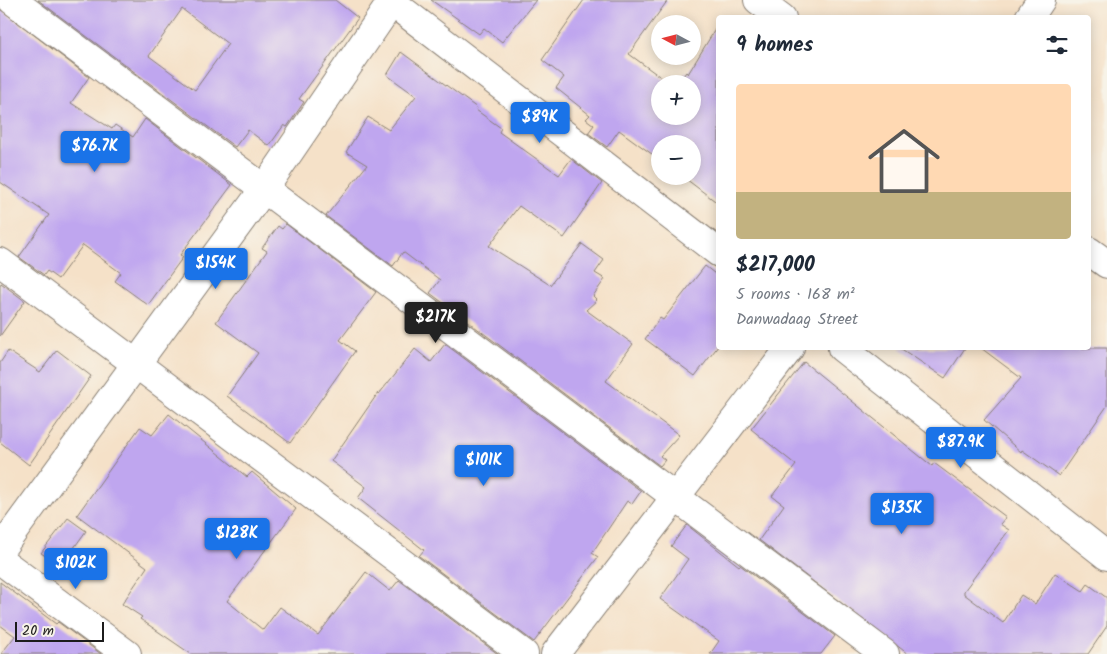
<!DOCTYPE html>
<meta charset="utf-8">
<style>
body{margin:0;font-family:Kalam,sans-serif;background:#f6f6f7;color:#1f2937;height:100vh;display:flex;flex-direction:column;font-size:19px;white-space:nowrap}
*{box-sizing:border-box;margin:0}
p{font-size:16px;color:#747a83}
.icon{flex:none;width:28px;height:28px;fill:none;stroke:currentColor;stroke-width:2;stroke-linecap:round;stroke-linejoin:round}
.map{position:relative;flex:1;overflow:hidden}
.panel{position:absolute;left:716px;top:15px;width:375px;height:335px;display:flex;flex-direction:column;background:#fff;border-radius:5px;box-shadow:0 2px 12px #0003}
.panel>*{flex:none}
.needle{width:32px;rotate:277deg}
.fabs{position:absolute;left:651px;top:15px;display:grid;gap:10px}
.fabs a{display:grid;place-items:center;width:50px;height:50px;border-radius:50%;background:#fff;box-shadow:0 2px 12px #0003;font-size:25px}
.scale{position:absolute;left:15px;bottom:12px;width:89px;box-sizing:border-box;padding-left:5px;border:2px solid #1c1c1c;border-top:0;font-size:14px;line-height:18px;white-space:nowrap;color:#1c1c1c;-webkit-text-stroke:4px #f7f3e8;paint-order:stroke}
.price{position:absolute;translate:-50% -42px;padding:0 11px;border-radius:5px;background:#1a73e8;color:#fff;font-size:16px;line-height:32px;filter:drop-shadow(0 1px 2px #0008)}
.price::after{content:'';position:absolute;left:50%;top:30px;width:15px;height:11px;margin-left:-8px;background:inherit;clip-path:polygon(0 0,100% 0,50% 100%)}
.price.active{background:#222;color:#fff}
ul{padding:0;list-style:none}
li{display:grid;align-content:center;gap:10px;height:265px;padding:0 20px}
li span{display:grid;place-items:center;height:155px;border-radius:5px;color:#555}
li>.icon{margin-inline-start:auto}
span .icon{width:90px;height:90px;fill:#fffc;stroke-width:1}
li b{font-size:21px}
h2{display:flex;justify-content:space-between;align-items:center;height:60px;padding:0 20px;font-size:21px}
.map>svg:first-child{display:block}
.building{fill:#bfa6ef;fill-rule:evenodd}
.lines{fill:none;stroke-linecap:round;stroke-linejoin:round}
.minor-casing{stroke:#887e72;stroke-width:30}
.minor{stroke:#fff;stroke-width:28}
</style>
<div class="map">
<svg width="1107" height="654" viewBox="0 0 1107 654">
<rect width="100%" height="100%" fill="#f7f3e8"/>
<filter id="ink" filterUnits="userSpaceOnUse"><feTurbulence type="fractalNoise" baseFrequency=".02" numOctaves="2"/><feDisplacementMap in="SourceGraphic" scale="10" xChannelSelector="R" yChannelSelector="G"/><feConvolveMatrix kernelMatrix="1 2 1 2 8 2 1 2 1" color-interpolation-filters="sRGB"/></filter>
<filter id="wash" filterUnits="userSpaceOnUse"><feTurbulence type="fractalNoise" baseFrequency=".0096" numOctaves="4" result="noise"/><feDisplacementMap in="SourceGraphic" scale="20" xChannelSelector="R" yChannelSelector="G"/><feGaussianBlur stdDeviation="1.12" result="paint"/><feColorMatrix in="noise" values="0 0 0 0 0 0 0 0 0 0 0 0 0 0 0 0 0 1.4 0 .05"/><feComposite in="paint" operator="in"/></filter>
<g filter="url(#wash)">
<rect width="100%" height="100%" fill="#f5e1c8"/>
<g id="blocks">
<g class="building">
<path d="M38,0H335L358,18L299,99L304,102L287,127L284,125L269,146L248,130L235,147ZM182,9L228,44L195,90L149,56Z"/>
<path d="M431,0H536L502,42L484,28L479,34Z"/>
<path d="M584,0H668L629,54L670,84H660V116H692V84H677L686,72L688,74L719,23V204L682,176H692V144H660V160L619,130L607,147L588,133L594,125L586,119L590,115L556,88L564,77L542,60Z"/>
<path d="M0,9L89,77L71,103L112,129L115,125L133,137L145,119L232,185L180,255L183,257L148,305L115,281L121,273L83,245L58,279L47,271L44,275L19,257L49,215L0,182Z"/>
<path d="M401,52L477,108L476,110L501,128L499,132L559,175L571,159L602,183L564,238L519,206L489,246L550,285L582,244L604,260L595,273L605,279L593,296L597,300L586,310L633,344L606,381L679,435L660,456L665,460L660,466L430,293L440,280L403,252L393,266L326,216L367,165L346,152L368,117L389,130L416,96L387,75Z"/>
<path d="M286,224L376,292L340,340L355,351L290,443L227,396L258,353L216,322L267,251L262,248L278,226L282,229Z"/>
<path d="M705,266L719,277V345L695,376L645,339L660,318L663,320Z"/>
<path d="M1,283L25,301L0,336V285Z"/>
<path d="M445,344L641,491L632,504L627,501L592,553L598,557L534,642L419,556L424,550L358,498L366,487L331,461L378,393L379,394L415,349L431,362Z"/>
<path d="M900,348H965L945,378Z"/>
<path d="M981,348H1107V406L1059,476L1022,450L1021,452L984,420L1021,378Z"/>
<path d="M57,350L91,376L29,465L0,442V363L8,351L40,372Z"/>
<path d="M804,362L932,466L934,463L1006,517L1000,524L1009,530L964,591V594L1003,623L1021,595L1035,604L1055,573L1083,591L1088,584L1107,598V626L1088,654H908L759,540L784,505L772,496L796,465L751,429Z"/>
<path d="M169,414L247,477L252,472L296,509L227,601L263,630L280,607L318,635L366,572L390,591L399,580L498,654H191L140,619L142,617L122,604L147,567L77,515L140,427L152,435Z"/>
<path d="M68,518L86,531L61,566L41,553Z"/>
<path d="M687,525L739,566L740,565L835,636L821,654H710L719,641L660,599L688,559L671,546Z"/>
<path d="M0,582L56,624L58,622L101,654H1L15,636L0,625Z"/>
</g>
</g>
</g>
<g filter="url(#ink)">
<use href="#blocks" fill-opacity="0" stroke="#887e72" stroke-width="1"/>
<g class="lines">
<defs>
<g id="minor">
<path d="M12,0L885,654"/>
<path d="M389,0L719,253"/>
<path d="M758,0L782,18"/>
<path d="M1029,18L1041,0"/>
<path d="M1089,251L1107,264"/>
<path d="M0,262L524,654"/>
<path d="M842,348L1107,556"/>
<path d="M0,550L264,189L393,0"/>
<path d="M0,560L127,654"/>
<path d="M555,654L790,348"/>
</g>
</defs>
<use href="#minor" class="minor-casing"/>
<use href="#minor" class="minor"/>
</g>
</g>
</svg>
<div class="fabs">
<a><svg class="needle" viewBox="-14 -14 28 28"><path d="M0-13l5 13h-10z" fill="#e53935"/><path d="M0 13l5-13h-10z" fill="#747a83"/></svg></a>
<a>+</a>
<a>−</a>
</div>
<div class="scale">20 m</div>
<b class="price" style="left:540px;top:144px">$89K</b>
<b class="price" style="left:95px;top:173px">$76.7K</b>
<b class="price" style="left:216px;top:290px">$154K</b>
<b class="price active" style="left:436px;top:344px">$217K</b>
<b class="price" style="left:961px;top:469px">$87.9K</b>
<b class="price" style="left:484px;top:487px">$101K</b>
<b class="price" style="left:902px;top:535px">$135K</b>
<b class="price" style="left:237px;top:560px">$128K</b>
<b class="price" style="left:76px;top:590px">$102K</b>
<section class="panel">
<h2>9 homes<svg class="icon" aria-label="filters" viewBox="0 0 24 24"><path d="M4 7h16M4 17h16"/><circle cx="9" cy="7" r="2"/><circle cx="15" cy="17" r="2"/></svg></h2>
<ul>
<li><span style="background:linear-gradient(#ffd9b3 70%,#c2b280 0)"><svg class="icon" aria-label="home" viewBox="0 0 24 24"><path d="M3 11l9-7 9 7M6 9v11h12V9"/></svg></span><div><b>$217,000</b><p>5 rooms · 168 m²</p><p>Danwadaag Street</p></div></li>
</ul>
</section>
</div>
